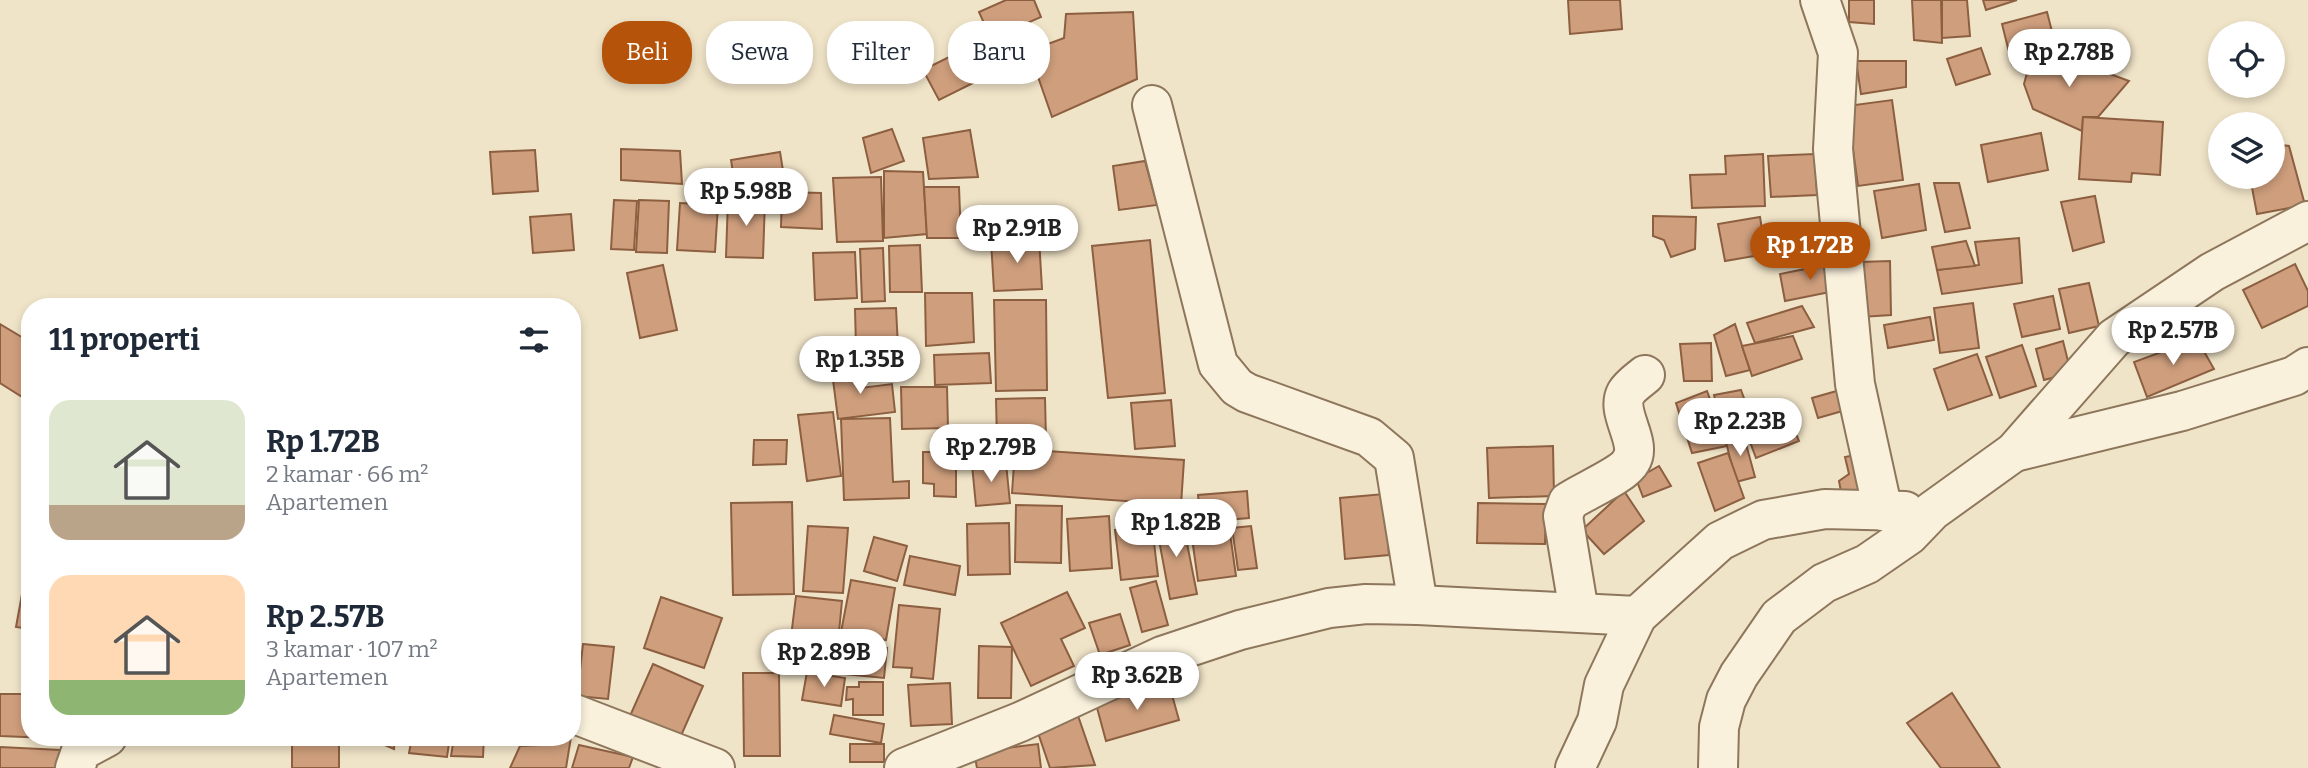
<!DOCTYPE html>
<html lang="id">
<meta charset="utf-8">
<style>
body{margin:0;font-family:Bitter,serif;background:#f2f2f3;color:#1f2937;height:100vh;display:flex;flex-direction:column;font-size:26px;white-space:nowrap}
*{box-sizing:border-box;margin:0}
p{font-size:23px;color:#747a83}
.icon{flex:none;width:38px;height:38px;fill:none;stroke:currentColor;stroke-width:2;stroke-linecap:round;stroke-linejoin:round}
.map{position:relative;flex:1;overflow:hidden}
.sheet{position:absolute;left:21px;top:298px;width:560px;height:448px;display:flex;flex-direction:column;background:#fff;border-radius:28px;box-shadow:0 4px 10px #0003}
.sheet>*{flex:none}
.hud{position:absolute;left:602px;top:21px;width:665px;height:63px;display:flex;gap:14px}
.controls{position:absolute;left:2208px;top:21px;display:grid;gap:14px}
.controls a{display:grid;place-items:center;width:77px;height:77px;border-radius:50%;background:#fff;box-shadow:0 4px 10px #0003;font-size:35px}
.price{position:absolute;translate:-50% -60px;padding:0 16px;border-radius:24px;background:#fff;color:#222;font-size:23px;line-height:46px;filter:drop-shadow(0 2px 4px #0008)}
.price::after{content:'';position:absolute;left:50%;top:42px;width:21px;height:16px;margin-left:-10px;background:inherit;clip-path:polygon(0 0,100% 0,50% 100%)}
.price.selected{background:#b45309;color:#fff}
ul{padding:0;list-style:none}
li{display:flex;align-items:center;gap:21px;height:175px;padding:0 28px}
li span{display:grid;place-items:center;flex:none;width:196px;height:140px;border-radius:21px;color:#555}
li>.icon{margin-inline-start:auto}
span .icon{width:84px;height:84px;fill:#fffc;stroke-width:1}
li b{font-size:30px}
h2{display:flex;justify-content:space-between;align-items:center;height:84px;padding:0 28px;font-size:30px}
.pill{padding:0 24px;border-radius:28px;background:#fff;box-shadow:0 4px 10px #0003;font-size:24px;line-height:63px}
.pill.selected{background:#b45309;color:#fff}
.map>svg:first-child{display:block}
.building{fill:#cf9f7d;stroke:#8d5f41;stroke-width:2}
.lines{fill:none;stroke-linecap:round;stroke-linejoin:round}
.minor-casing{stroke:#8d765c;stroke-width:42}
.minor{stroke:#faf1dc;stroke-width:38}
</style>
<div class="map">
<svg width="2308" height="768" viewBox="0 0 2308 768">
<rect width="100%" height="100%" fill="#f0e4c8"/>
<g class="building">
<path d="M1006,0H1034L1041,17L991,39L979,12Z"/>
<path d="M1568,0H1620L1622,29L1570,34Z"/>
<path d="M1849,0H1874V24L1849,22Z"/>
<path d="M1912,0H1941L1942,43L1914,40Z"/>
<path d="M1942,0H1967L1970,36L1942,38Z"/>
<path d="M1983,0H2017L1986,10Z"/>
<path d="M1133,12L1137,79L1052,117L1029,51L1064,38L1066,14Z"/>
<path d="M2047,12L2058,55H2032L2012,64L2002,24Z"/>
<path d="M1981,48L1990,74L1956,85L1947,59Z"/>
<path d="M957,53L973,83L939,100L923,70Z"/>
<path d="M2053,53L2129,81L2098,117H2083L2082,131L2033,109L2024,84L2032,55Z"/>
<path d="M1856,61H1906V87L1861,94Z"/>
<path d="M1892,100L1903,180L1858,186L1847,106Z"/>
<path d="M2083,117L2163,122L2160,175L2132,173L2131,182L2079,179Z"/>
<path d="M892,129L904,161L871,173L863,138Z"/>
<path d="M970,130L978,177L929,179L923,138Z"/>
<path d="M2041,133L2048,170L1988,182L1981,145Z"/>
<path d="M2273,144L2289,146L2305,205L2257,214L2250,177H2273Z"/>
<path d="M621,149L680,151L682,184L621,180Z"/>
<path d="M535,150L538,191L493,194L490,152Z"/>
<path d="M780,152L785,183L736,191L731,160Z"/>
<path d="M1763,154L1765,206L1692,208L1690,175L1726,174L1725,156Z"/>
<path d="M1815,154L1817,195L1771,197L1768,156Z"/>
<path d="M1145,161L1157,205L1119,210L1113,166Z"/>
<path d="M884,171L923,172L927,234L884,238Z"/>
<path d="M881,177L883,241L837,242L833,178Z"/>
<path d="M1934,183H1959L1970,228L1945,232Z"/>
<path d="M1919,184L1926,230L1882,238L1874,191Z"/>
<path d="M924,187H959L961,238H927Z"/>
<path d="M782,192L821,193L822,229L781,227Z"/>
<path d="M2095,196L2104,242L2073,251L2061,202Z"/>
<path d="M728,199L765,200L763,258L726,257Z"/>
<path d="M614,200L637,201L634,250L611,249Z"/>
<path d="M639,200L669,201L667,253L636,252Z"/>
<path d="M680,203L718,205L715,252L677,250Z"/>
<path d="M571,214L574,250L533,253L530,217Z"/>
<path d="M1653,216L1696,217L1695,249L1671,257L1664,240L1653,236Z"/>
<path d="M1760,217L1766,254L1725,261L1718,224Z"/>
<path d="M1039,238L1042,289L994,291L991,241Z"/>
<path d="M2019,238L2022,283L1942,294L1937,270L1979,265L1975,242Z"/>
<path d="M1150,240L1165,393L1108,398L1092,246Z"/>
<path d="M1966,241L1975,266L1937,270L1932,247Z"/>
<path d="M920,245L922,292H890L889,246Z"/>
<path d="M883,248L885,301L862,302L860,249Z"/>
<path d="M855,252L857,298L815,300L813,253Z"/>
<path d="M1890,261L1891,315L1861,317L1859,262Z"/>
<path d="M1835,263L1840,290L1785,301L1780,274Z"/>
<path d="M2295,264L2308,291V306L2262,328L2243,290Z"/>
<path d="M663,265L677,330L640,338L627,273Z"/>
<path d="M2089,283L2099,326L2069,333L2059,289Z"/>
<path d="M925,293H972L974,342L926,346Z"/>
<path d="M2053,296L2060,329L2022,337L2014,304Z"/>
<path d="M994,300H1046L1047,390L996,391Z"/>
<path d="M1973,303L1979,348L1940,353L1934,308Z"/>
<path d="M1802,306L1814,327L1755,343L1747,323Z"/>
<path d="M896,308L898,347L856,348L855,309Z"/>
<path d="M1930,317L1934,340L1888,348L1884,325Z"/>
<path d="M0,324L30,342V402L0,383Z"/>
<path d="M1735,324L1750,370L1726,376L1714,335Z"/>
<path d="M1793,336L1802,359L1752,376L1742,346Z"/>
<path d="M2197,339L2214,369L2147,397L2134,362Z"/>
<path d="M2063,341L2071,373L2044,380L2036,349Z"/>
<path d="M1711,343L1712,381H1684L1680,344Z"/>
<path d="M2022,345L2036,386L2000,398L1986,357Z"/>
<path d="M989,353L991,383L935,385L934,355Z"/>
<path d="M1977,354L1992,395L1948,410L1934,369Z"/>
<path d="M859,368L861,388L892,384L895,412L838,419L832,372Z"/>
<path d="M901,387H947L948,428L902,429Z"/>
<path d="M1741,390L1752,420L1743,423V433L1725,438L1714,395Z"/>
<path d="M1840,390L1846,410L1818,418L1812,398Z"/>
<path d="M1707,391L1727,446L1692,453L1676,403Z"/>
<path d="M1045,398L1046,440L997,441L996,399Z"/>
<path d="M1171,400L1175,446L1135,449L1131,403Z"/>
<path d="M1785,407L1799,441L1756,458L1743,423Z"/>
<path d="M833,412L841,476L807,481L798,415Z"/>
<path d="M890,418L893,482L909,481V498L844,500L841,419Z"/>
<path d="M1743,433L1755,477L1736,482L1725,438Z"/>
<path d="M754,440H787L786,464L753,465Z"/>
<path d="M1553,446L1554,496L1489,498L1487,448Z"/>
<path d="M1015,449L1184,460L1181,505L1012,493Z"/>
<path d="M923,452H956V497L934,496V484L923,483Z"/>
<path d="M1728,453L1744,498L1715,511L1698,463Z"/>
<path d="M1866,453L1874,496L1843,502L1839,481L1849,474L1845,457Z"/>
<path d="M1006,463L1010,503L976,506L972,465Z"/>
<path d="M1659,466L1671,486L1643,497L1636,479Z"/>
<path d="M1247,491L1249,518L1201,522L1198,495Z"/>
<path d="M1624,491L1644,521L1604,554L1582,530Z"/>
<path d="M1384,494L1389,555L1345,559L1340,498Z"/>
<path d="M792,502L794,594L733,595L731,503Z"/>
<path d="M1478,503L1546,504L1545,544L1477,543Z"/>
<path d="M1016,505L1062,506L1061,563L1015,562Z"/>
<path d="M1109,516L1112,568L1070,571L1067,519Z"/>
<path d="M1182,518L1197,594L1170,599L1156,524Z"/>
<path d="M1009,523L1010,574L968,575L967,524Z"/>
<path d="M808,526L848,528L843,593L803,591Z"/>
<path d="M1152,526L1158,576L1121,580L1115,530Z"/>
<path d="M1229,526L1236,576L1198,581L1191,531Z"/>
<path d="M1251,526L1257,568L1238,570L1232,528Z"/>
<path d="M874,537L907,546L897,581L864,571Z"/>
<path d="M910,556L960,566L955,595L904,585Z"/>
<path d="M25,578L30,579V629L16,627Z"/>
<path d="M851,580L895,588L886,640L841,632Z"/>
<path d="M1156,581L1168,625L1142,632L1130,588Z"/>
<path d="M1067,592L1085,628L1061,639L1074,666L1031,686L1001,623Z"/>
<path d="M796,596L842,601L838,642L791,637Z"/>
<path d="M661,597L722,618L704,668L644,648Z"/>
<path d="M899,605L940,609L933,679L911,677L912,668L893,667Z"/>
<path d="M1120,614L1130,645L1100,655L1089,623Z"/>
<path d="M838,643L887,648L884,678L835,673Z"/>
<path d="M583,644L614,647L608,699L577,696Z"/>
<path d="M979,646L1012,647L1011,698H978Z"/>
<path d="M653,664L703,686L676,747L626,725Z"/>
<path d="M807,672L845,678L841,706L802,700Z"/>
<path d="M743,673H779L780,756H744Z"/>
<path d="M859,682H883V715H853V699L846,700L847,687H859Z"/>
<path d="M950,683L952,724L911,726L908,685Z"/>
<path d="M1169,684L1179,720L1106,741L1096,704Z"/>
<path d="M1952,693L2000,768H1941L1907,723Z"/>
<path d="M0,694H30V737H71L72,739L0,736Z"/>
<path d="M1075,707L1095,765L1050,768L1034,721Z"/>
<path d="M834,715L884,724L881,743L830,734Z"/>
<rect x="292" y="737" width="47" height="31"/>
<path d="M366,737H395L394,749Z"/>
<path d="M412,737H450L447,757L409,753Z"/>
<path d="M454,737H484L483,757L451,756Z"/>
<path d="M544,737H571L566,768H510L520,746L540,745Z"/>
<rect x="850" y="744" width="34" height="18"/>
<path d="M1038,744L1041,768H977L974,752Z"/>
<path d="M579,745L633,757L629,768H572Z"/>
<path d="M0,747L81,751L80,768H0Z"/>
</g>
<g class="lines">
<defs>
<g id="minor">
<path d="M1820,0L1838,53L1833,149L1855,384L1883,511"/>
<path d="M1152,105L1218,364L1237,387L1247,393L1369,437L1394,458L1418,605"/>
<path d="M2014,452L2182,411L2294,376L2308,367"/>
<path d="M1579,612L1563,516L1568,502C1582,492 1624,475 1631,461C1643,442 1615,413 1626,393C1630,386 1639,380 1645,375"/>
<path d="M572,713L715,768"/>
<path d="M75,768L81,751L107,737"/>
<path d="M904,768L1020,722L1162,656L1240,630L1329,608L1366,604L1418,605L1637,616"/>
<path d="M1575,768L1597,721L1604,685L1637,616L1720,541L1763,520L1825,509L1905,511"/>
<path d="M1718,768L1719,727L1726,700L1739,675L1779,617L1824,583L1867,564L1909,535L1932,511L2014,452L2114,338L2212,272L2308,221"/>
</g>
</defs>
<use href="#minor" class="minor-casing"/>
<use href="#minor" class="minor"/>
</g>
</svg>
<div class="controls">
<a><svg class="icon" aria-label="locate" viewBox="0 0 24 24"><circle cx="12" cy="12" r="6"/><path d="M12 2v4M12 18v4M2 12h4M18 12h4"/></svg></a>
<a><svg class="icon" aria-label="layers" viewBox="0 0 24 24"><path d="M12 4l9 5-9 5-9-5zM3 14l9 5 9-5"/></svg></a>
</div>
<b class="price" style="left:2069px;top:89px">Rp 2.78B</b>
<b class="price" style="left:746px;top:228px">Rp 5.98B</b>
<b class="price" style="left:1017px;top:265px">Rp 2.91B</b>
<b class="price selected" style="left:1810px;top:282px">Rp 1.72B</b>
<b class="price" style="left:2173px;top:367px">Rp 2.57B</b>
<b class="price" style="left:860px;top:396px">Rp 1.35B</b>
<b class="price" style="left:1740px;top:458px">Rp 2.23B</b>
<b class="price" style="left:991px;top:484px">Rp 2.79B</b>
<b class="price" style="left:1176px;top:559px">Rp 1.82B</b>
<b class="price" style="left:824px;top:689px">Rp 2.89B</b>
<b class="price" style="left:1137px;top:712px">Rp 3.62B</b>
<div class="hud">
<a class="pill selected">Beli</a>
<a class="pill">Sewa</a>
<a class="pill">Filter</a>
<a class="pill">Baru</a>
</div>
<section class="sheet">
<h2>11 properti<svg class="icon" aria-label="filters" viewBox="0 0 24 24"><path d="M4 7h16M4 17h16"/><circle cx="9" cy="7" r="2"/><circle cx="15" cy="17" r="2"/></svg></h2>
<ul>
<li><span style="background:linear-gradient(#dfe7d0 75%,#b9a48a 0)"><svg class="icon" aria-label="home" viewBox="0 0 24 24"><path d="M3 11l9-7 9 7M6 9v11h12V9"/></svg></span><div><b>Rp 1.72B</b><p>2 kamar · 66 m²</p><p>Apartemen</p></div></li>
<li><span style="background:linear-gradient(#ffd9b3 75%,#8fb573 0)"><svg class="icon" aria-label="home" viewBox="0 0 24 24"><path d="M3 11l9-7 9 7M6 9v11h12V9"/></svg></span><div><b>Rp 2.57B</b><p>3 kamar · 107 m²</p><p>Apartemen</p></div></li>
</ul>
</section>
</div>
